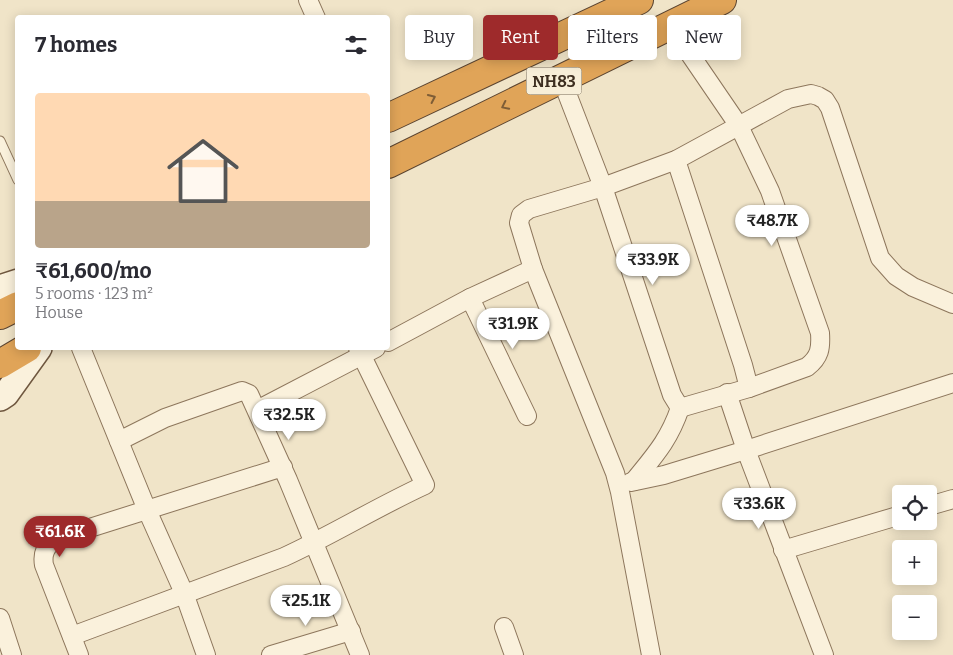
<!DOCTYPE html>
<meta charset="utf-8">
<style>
body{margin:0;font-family:Bitter,serif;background:#f2f2f3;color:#2b2b33;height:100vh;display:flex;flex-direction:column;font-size:19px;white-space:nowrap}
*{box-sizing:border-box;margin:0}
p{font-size:16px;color:#7c7c81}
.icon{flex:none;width:28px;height:28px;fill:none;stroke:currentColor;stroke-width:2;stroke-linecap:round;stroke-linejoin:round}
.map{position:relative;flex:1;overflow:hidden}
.drawer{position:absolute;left:15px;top:15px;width:375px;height:335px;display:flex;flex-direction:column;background:#fff;border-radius:5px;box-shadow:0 2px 12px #0003}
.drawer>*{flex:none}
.hud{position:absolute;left:405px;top:15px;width:472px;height:45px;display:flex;gap:10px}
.controls{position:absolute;left:892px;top:485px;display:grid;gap:10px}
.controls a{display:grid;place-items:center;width:45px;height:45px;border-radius:5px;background:#fff;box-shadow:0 2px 12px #0003;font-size:25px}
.price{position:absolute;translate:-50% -42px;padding:0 11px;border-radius:18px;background:#fff;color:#222;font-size:16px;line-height:32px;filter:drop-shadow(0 1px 2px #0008)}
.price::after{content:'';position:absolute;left:50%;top:30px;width:15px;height:11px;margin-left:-8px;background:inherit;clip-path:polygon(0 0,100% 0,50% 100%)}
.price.on{background:#9e2a2b;color:#fff}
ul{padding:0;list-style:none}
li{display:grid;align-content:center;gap:10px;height:265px;padding:0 20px}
li span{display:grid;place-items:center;height:155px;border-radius:5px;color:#555}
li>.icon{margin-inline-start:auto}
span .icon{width:90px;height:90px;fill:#fffc;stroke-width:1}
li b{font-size:21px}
h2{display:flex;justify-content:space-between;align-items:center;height:60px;padding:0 20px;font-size:21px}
.pill{padding:0 18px;border-radius:5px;background:#fff;box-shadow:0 2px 12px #0003;font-size:18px;line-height:45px}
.pill.on{background:#9e2a2b;color:#fff}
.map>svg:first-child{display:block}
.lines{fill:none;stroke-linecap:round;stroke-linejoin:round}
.lane-casing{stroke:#8d765c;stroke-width:11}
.street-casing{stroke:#8d765c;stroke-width:20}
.secondary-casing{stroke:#6f573f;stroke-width:28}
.highway-casing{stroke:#5b4430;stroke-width:30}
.lane{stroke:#faf1dc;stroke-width:9}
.street{stroke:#faf1dc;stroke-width:18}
.secondary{stroke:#faf1dc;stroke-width:25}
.highway{stroke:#e0a458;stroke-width:28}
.oneway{stroke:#7e5d36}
.labels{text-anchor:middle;stroke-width:4.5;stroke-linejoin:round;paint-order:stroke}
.shield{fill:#f7eed8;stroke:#756857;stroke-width:1}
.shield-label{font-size:16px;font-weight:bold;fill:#3d2e20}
</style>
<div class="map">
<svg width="953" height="655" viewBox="0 0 953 655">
<rect width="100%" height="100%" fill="#f0e4c8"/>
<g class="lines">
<defs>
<path id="lane" d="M0,141L18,180"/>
<g id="street">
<path d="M308,0L316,18"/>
<path d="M670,25L739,126L770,191L820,333C821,348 820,357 807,367L749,388L680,408"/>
<path d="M561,78L603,187L672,395L680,408C669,440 655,455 634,481"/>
<path d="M676,160L743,365L749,388"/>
<path d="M470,298L527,416"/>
<path d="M388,342L470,298L533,269"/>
<path d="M81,348L147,510L184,593L206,655"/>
<path d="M727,393L746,450L824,655"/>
<path d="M257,410L376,348"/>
<path d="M119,441L165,418L242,391L249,394L288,480L360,655"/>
<path d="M631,482L664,475L746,450L953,383"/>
<path d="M929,506L953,499"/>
<path d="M783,550L901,515"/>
<path d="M0,618L12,655"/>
<path d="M504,627L514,655"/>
<path d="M72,636L284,557C332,535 377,507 425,485L358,348"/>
<path d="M79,655L44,565C40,542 59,538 77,532L283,467"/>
<path d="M271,655L351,631"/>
<path d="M651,655L620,492L615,473L533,269L519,223L521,215L529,209L603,187L676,160L788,99L811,94L818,96L825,100L830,108L880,258L896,276L913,287L953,304"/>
</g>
<g id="secondary">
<path d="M0,288L18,282"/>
<path d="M0,398L6,394L39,348"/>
</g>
<g id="highway">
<path d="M388,118L639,0"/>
<path d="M388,164L722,0"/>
<path d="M0,315L18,306"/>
<path d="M0,364L27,348"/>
</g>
</defs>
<use href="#lane" class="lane-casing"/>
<use href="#street" class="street-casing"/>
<use href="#secondary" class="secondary-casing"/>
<use href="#highway" class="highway-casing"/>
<use href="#lane" class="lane"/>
<use href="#street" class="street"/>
<use href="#secondary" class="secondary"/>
<use href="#highway" class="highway"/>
</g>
<defs><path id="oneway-chevron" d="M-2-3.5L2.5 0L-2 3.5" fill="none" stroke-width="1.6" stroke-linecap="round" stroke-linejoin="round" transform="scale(1.25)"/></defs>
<g class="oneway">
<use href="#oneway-chevron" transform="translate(432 98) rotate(-25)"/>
<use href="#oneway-chevron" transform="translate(505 106) rotate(154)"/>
</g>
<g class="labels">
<rect class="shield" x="526.5" y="67.5" width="55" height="27" rx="4"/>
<g class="shield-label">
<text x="554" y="87">NH83</text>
</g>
</g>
</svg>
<div class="controls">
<a><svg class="icon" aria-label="locate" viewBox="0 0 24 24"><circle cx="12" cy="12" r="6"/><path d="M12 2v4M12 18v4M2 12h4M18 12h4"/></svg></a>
<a>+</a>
<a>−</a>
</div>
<b class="price" style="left:772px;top:247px">₹48.7K</b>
<b class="price" style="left:653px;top:286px">₹33.9K</b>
<b class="price" style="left:513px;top:350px">₹31.9K</b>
<b class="price" style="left:289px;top:441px">₹32.5K</b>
<b class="price" style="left:759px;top:530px">₹33.6K</b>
<b class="price on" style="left:60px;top:558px">₹61.6K</b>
<b class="price" style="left:306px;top:627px">₹25.1K</b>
<div class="hud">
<a class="pill">Buy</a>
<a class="pill on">Rent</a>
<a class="pill">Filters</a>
<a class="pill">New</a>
</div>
<section class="drawer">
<h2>7 homes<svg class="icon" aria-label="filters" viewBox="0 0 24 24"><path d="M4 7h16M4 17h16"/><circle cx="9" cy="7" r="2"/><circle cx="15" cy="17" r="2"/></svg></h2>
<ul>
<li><span style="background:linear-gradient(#ffd9b3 70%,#b9a48a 0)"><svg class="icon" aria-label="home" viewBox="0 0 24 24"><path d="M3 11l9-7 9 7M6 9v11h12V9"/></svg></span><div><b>₹61,600/mo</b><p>5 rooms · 123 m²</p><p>House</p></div></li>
</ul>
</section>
</div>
